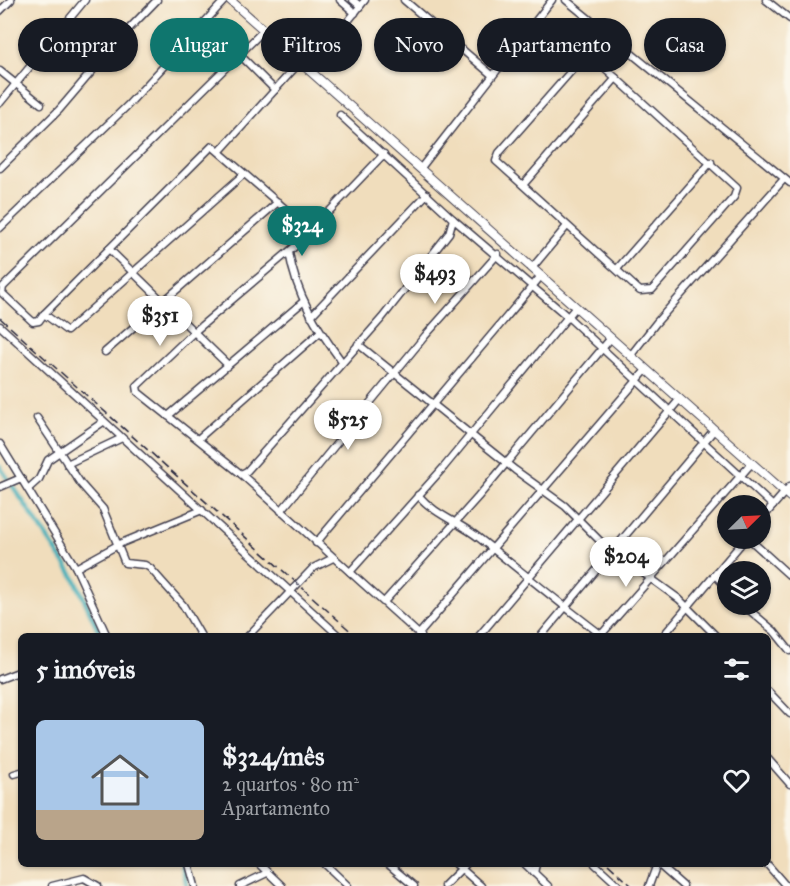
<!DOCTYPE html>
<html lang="pt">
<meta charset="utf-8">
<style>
body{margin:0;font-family:"IM FELL Great Primer",serif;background:#20242c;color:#f1f3f6;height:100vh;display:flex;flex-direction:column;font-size:22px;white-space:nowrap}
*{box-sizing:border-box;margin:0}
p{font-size:20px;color:#9ea1a6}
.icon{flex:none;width:33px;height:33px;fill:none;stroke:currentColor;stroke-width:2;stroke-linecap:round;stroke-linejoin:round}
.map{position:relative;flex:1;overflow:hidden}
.details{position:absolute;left:18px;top:633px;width:753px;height:234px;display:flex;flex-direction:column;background:#171b24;border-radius:9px;box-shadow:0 2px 4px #0004}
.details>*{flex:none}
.top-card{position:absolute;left:18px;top:18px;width:754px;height:54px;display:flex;gap:12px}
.needle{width:39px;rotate:66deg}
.buttons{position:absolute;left:717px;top:495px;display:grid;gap:12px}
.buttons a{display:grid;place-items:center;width:54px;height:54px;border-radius:50%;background:#171b24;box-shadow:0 2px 4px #0004;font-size:30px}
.price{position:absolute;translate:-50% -51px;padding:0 14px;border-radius:21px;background:#fff;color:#222;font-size:20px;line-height:39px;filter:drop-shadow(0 2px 3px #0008)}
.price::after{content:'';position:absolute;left:50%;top:36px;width:18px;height:14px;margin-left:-9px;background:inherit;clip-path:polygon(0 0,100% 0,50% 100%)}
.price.current{background:#0f766e;color:#fff}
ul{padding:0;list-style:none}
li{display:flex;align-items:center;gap:18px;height:150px;padding:0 18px}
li+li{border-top:2px solid #363941}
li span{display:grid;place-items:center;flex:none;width:168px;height:120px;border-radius:9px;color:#555}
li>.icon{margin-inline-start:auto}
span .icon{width:72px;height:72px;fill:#fffc;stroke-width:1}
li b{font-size:26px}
h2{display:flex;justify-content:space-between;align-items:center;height:72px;padding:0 18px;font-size:26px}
.chip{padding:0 21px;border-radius:27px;background:#171b24;box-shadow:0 2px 4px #0004;font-size:21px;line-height:54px}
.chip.current{background:#0f766e;color:#fff}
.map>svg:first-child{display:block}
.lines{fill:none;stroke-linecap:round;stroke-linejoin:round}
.canal{stroke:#3fafb9;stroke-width:4.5}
.minor-casing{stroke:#413e4e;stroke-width:9}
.major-casing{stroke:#413e4e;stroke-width:10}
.minor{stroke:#fff;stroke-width:6}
.major{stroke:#fff;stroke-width:8}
.rail{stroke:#22223b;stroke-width:1.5;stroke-dasharray:9 4.5;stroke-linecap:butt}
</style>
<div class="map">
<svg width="790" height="886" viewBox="0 0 790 886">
<rect width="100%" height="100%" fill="#fbf7ec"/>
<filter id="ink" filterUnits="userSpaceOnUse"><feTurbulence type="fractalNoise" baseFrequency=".0167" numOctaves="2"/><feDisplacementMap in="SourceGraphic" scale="12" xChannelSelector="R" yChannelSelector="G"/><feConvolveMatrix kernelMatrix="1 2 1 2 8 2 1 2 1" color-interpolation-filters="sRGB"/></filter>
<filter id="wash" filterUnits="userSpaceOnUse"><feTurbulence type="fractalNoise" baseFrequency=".008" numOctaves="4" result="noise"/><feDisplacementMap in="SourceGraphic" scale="24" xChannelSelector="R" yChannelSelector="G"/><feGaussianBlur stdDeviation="1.35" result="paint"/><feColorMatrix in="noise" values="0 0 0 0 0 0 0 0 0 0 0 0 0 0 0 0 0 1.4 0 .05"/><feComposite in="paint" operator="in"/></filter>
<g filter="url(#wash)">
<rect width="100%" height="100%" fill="#f0ddbc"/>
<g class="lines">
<g class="canal">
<path d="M0,467L75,579L101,636"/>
<path d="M182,864L187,886"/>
</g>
</g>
</g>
<g filter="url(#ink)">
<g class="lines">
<defs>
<g id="minor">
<path d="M340,0L355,13"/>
<path d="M353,0L360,6"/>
<path d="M404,0L492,75"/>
<path d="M566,0L790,183"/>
<path d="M766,0L790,19"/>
<path d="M0,11L11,0"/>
<path d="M239,54L275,90"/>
<path d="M587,57L595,59L737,188L734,197L652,290L640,291L496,161L499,153L580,61Z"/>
<path d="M309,70L365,0"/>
<path d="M0,71L41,104"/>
<path d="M0,103L85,0"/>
<path d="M340,115L453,219L568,317L773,506"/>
<path d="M220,151L300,62"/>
<path d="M384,154L299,243L194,332L137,386L138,392L241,474L421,636"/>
<path d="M0,168L59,110L122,36L157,0"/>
<path d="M420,169L552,0"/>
<path d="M244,174L67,331L44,314L39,321L33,322L2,293L3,287L263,31"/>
<path d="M523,185L616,78"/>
<path d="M0,228L127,106L225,0"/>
<path d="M109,249L228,365"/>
<path d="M289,252C296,295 317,328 342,362"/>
<path d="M532,268L567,226"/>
<path d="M617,269L711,162"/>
<path d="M44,314L212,146L311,231"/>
<path d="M311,316L427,194"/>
<path d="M0,326L339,636"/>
<path d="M358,344L515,470L565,506L602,543L679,599L716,636"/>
<path d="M105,352L278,202"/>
<path d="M631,355L656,323L784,179"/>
<path d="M168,416L304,301"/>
<path d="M37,418L81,484L103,509L125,563L145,565L150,568L183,605L201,636"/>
<path d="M198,439L320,332"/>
<path d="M0,444L76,568L107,636"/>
<path d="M67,464L122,438"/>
<path d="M241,474L247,471L382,318L449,233L453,219"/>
<path d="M0,487L21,478"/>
<path d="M28,489L39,479L48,460L103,422"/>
<path d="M418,495C435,515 459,522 479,538C520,570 560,604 603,636"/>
<path d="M281,511L425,336L498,254"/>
<path d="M760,521L790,486"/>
<path d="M748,538L790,576"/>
<path d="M316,543L541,276"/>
<path d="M119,544L202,510"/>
<path d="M76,568L116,546"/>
<path d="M350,572L444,467L576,307"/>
<path d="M715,575L728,589"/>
<path d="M384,602L478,497L611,338"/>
<path d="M742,604L774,631L790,651"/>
<path d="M419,634L646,370"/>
<path d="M248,636L313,568L333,558"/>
<path d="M479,636L679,400"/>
<path d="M541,636L714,430"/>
<path d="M600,636L751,464"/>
<path d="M663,636L746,538"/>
<path d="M0,679L21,671"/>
<path d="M768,691L790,714"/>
<path d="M768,759L790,784"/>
<path d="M14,774L21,772"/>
<path d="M189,864L195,886"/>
<path d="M259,864L282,886"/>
<path d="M325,864L348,886"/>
<path d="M388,864L414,886"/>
<path d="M456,864L481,886"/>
<path d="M525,864L548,886"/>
<path d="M595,864L619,886"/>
<path d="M658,864L683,886"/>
<path d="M767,864L786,886"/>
<path d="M534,873L536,864"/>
<path d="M52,886L84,878L98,886"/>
<path d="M240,886L267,873"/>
<path d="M444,886L466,864"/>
<path d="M649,886L657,864"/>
</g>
<path id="major" d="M230,0L790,497"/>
</defs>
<use href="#minor" class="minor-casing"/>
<use href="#major" class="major-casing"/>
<use href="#minor" class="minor"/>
<use href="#major" class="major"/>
<g class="rail">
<path d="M0,318L356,636"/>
<path d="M608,864L632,886"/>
</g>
</g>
</g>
</svg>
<div class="buttons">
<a><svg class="needle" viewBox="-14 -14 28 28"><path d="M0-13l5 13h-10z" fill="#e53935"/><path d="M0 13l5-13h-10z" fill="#9ea1a6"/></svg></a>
<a><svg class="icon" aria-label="layers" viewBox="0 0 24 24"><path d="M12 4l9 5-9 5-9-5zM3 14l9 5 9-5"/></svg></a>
</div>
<b class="price current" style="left:302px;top:257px">$324</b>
<b class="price" style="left:435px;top:305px">$493</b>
<b class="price" style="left:160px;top:347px">$351</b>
<b class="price" style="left:348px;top:451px">$525</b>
<b class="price" style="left:626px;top:588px">$204</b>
<div class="top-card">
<a class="chip">Comprar</a>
<a class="chip current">Alugar</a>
<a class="chip">Filtros</a>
<a class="chip">Novo</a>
<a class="chip">Apartamento</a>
<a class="chip">Casa</a>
</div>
<section class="details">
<h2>5 imóveis<svg class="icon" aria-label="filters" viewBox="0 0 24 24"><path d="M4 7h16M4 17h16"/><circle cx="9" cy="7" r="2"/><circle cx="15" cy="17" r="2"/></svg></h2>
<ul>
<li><span style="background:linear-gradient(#a9c7e8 75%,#b9a48a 0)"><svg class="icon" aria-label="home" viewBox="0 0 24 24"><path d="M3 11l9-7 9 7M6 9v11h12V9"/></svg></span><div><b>$324/mês</b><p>2 quartos · 80 m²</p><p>Apartamento</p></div><svg class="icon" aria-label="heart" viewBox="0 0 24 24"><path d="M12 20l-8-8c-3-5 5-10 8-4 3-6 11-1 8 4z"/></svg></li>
</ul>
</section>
</div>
